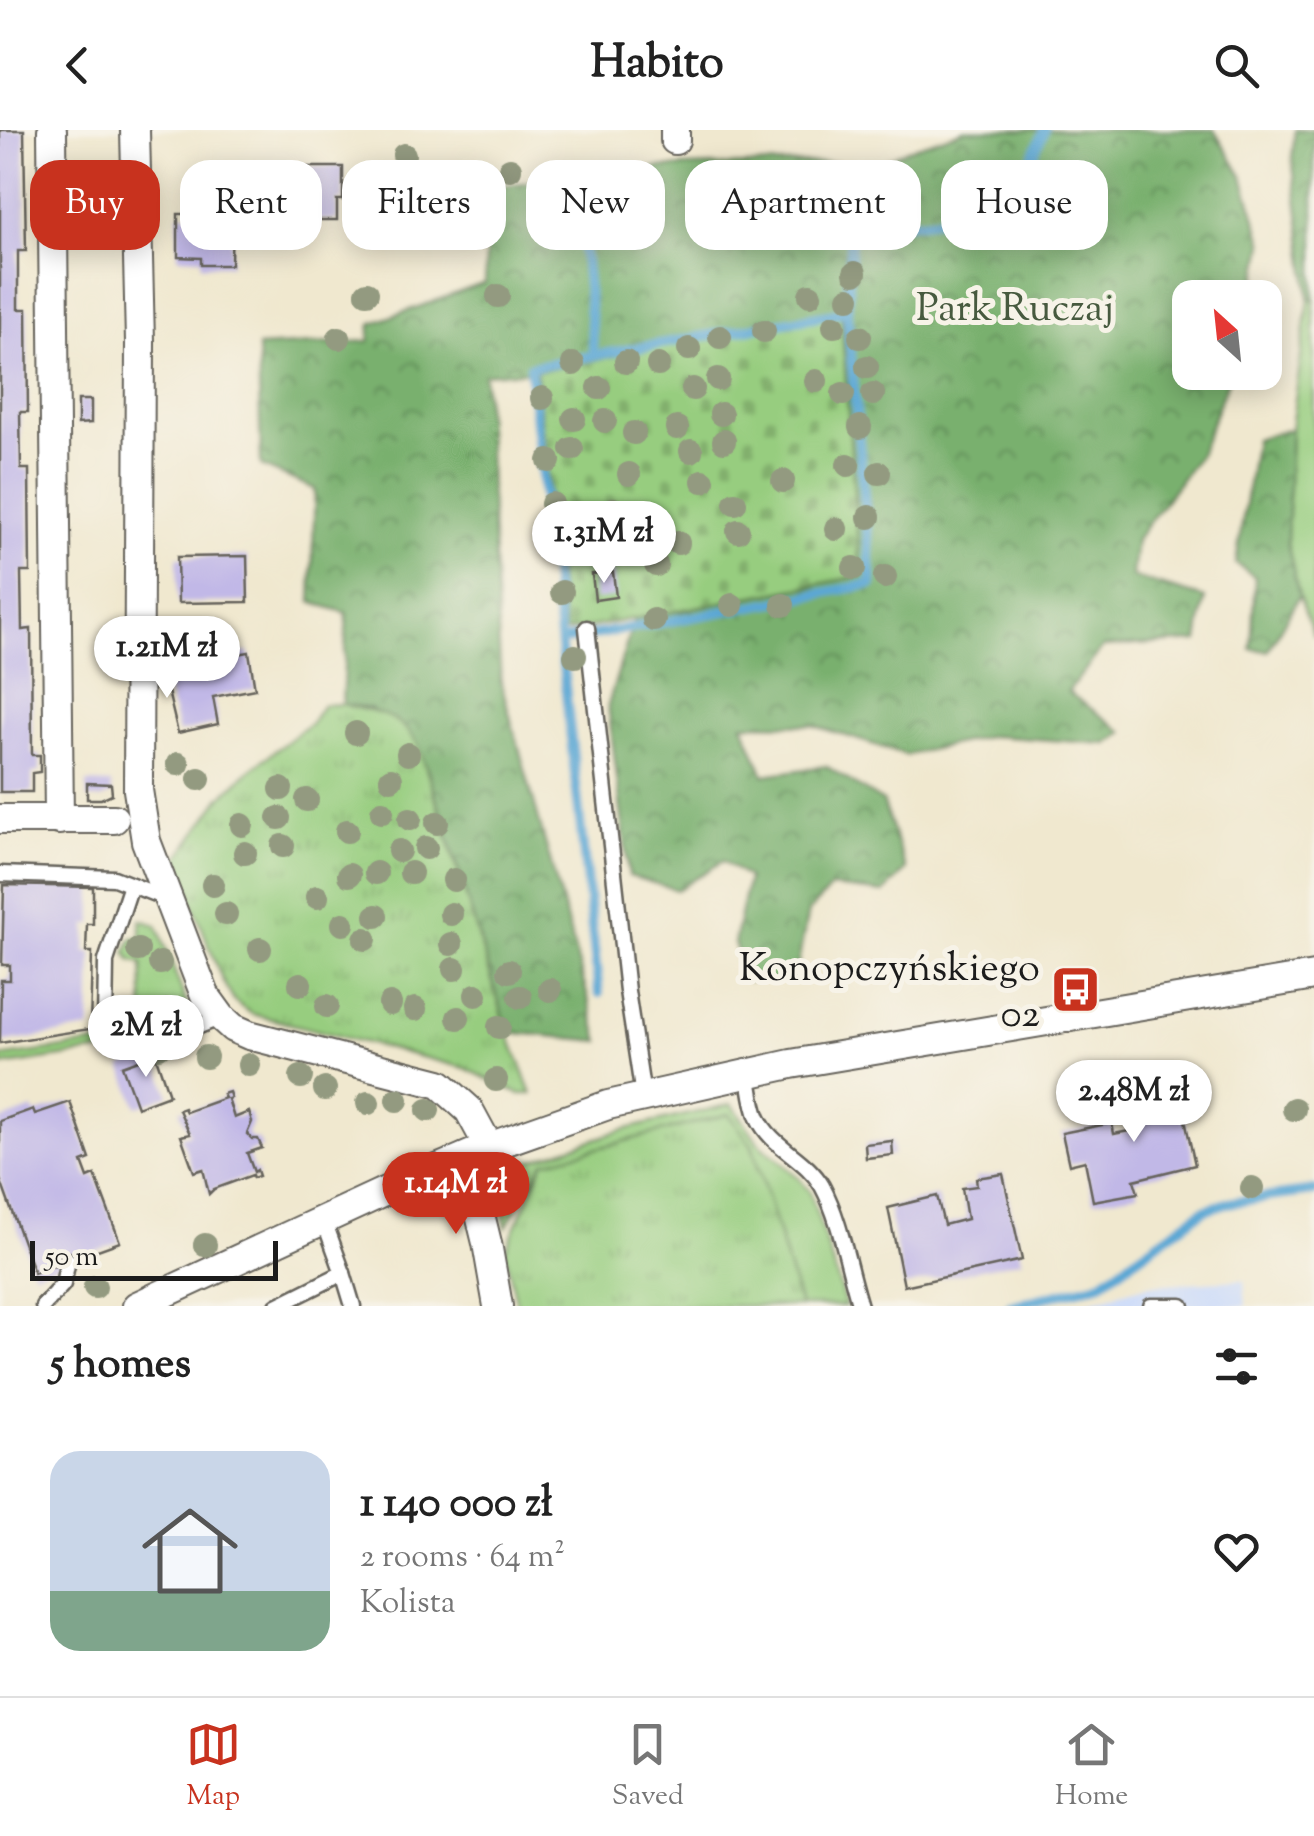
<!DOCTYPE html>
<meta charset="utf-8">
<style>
body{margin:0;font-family:"Sorts Mill Goudy",serif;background:#f6f6f6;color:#222;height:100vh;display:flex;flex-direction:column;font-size:38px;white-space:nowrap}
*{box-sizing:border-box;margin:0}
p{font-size:32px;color:#767676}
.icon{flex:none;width:55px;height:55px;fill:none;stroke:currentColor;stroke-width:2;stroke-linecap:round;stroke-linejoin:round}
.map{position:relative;height:1176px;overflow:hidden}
.side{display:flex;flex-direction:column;background:#fff;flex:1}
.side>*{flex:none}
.top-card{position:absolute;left:30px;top:30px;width:1255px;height:90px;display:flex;gap:20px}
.needle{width:65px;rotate:333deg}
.buttons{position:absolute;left:1172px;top:150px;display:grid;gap:20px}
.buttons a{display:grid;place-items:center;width:110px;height:110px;border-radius:20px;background:#fff;box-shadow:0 5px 25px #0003;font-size:50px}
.scale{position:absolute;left:30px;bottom:25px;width:248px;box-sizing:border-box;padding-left:10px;border:5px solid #1c1c1c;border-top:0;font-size:28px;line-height:35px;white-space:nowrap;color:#1c1c1c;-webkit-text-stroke:8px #f7f3e8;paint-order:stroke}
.price{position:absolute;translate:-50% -85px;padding:0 22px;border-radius:35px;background:#fff;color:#222;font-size:32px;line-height:65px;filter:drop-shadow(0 2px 5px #0008)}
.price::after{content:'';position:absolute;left:50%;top:60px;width:30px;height:22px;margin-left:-15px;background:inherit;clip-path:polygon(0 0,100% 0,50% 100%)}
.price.current{background:#c8321e;color:#fff}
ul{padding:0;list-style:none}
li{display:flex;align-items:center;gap:30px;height:250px;padding:0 50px}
li span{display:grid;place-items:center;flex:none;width:280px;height:200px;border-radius:30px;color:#555}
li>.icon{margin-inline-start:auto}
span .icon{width:120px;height:120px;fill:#fffc;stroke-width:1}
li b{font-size:42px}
h2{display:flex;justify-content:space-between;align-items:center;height:120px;padding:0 50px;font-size:42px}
.tag{padding:0 35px;border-radius:30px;background:#fff;box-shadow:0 5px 25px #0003;font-size:35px;line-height:90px}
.tag.current{background:#c8321e;color:#fff}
header{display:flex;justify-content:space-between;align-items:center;height:130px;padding:0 50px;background:#fff;font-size:45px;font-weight:700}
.tabs{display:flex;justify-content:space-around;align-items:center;height:140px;border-top:2px solid #e0e0e0;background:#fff;font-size:28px;color:#767676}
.tabs a{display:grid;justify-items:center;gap:5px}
.tabs .current{color:#c8321e}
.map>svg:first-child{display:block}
.built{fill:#ccdbfa}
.green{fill:#97cd7f;stroke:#5a744e;stroke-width:2.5}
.forest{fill:url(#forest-crowns);stroke:#4a6645;stroke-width:2.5}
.cemetery{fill:url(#cemetery-stones);stroke:#5a744e;stroke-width:2.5}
.park{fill:url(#park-tufts);stroke:#5a744e;stroke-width:2.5}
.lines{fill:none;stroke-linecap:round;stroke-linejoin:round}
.stream{stroke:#5ca7d4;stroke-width:10}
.building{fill:#c1b8e7}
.lane-casing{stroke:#66635b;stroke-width:19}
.street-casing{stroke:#66635b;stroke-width:32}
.lane{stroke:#fff;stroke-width:14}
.street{stroke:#fff;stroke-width:28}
.tree{fill:#939a80}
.labels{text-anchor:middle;stroke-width:10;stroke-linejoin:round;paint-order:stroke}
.park-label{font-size:40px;fill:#475a3f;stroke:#f7f3e8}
.poi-label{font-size:40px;fill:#1c1c1c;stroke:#f7f3e8;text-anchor:end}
</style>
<header><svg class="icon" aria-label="back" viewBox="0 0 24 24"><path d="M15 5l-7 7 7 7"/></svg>Habito<svg class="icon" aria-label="search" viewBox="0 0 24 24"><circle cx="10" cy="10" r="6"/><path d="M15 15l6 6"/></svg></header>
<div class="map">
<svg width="1314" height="1176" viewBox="0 0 1314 1176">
<defs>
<pattern id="forest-crowns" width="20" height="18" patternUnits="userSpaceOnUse" patternTransform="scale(2.5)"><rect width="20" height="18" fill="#79b06e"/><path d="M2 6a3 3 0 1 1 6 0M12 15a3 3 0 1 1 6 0" fill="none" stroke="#628e5a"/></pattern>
<pattern id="cemetery-stones" width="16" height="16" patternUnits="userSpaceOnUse" patternTransform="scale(2.5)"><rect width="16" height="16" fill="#97cd7f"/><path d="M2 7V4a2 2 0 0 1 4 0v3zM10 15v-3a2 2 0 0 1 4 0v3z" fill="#82af6d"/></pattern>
<pattern id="park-tufts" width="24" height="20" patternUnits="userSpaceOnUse" patternTransform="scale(2.5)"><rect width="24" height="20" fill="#97cd7f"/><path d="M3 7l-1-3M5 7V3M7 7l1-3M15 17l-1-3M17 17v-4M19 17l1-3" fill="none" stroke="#82af6d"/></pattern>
</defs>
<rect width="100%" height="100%" fill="#f7f3e8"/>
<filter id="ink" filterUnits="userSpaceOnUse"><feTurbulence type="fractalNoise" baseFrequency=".01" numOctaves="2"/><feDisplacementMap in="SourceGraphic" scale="20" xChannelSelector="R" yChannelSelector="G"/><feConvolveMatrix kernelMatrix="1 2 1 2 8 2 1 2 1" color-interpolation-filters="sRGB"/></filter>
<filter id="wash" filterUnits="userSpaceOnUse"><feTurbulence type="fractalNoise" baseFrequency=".0048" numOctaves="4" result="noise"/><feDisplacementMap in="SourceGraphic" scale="40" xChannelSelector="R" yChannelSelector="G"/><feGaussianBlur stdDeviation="2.25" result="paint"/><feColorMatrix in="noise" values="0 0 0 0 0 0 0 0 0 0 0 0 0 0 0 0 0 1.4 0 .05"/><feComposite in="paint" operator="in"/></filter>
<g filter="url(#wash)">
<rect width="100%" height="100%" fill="#f0e8cf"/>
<path class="built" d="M1244,1150L1246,1176H1072L1150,1155Z"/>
<g class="green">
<path d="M1309,167L1314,171V506L1299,466L1287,412L1291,299Z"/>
<path d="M141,790L157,795L191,885L189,890H144L142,833L132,831L126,822L132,809L141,807Z"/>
<path d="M144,907V915L0,936V927Z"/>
<path d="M732,974L758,1012L798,1047L810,1062L846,1176H800L752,1016L544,1032L506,1097C501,1072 496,1049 520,1034L622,1000Z"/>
</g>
<g class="forest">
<path d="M965,0H1214L1243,47L1264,114L1254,167L1190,168V242L1231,243L1199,325L1136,410L1132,447L1205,468L1198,511L1103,517L1068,562L1124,602L1108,614L991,606L906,625L812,595L743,594L764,645L826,636L883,672L906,740L884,763L832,757L808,782L795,849L747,851L734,813L748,748L723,731L677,760L629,746L608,575L634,489L860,446L841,185L536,241L484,244L501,553L600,911L508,902L426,635L371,579L342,574L347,483L311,472L315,359L261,336L258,217L369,211L371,194L485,153L488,57L654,38L884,31L905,20Z"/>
<path d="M1295,0H1314V171L1309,167L1292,27Z"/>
<path d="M1291,299L1287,412L1299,466L1268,521L1251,519L1255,447L1236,434L1255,309Z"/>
</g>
<path class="cemetery" d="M841,184L860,446L564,502L536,241Z"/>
<g class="park">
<path d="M342,574C378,585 397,580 419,616L508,902L532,964H519L465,938L252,884L234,871L223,852L176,731L221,667L250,640L311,593L323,575Z"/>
<path d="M729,984L752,1016L800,1176H517L505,1121L544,1032Z"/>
</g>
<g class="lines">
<g class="stream">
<path d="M581,92L594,225"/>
<path d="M561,511L872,454L847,181L851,101L937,90L984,71L1029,35L1044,0"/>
<path d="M599,863L530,237L847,181"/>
<path d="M1010,1176L1099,1154L1204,1080L1227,1073L1314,1061"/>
</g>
</g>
<g id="blocks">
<g class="building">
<path d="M0,0H24L26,121H18V179H27L28,282H20L21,339H29L30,442H21L22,500L31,499L32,625H40V642L32,643V662H0Z"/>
<path d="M278,37H343V70H337V90H302V69H278Z"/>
<path d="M196,71H232L231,135H201V128L178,127V84H196Z"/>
<path d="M78,270H91V293L78,294Z"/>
<path d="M247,426L248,472L178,473L177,427Z"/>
<path d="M613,442L616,467L595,470L592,444Z"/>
<path d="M249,522L255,559L213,567L218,594L178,603L166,553L208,543L206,534L226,531V526Z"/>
<path d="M87,653L111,654L112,664L101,669H87Z"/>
<path d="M4,755L93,757V794H87L86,822H92L90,899L0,913L1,850H10V835H2Z"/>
<path d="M155,924L169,965L137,977L122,936Z"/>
<path d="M1177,954L1195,1035L1134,1050L1138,1063L1093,1071L1085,1031L1069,1035L1062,1003L1112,993L1114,1004L1134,1000L1128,966Z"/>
<path d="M229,962L231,968L228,969L234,988L249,982L252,992L247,1004L252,1009H258L262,1018L247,1023L254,1042L257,1040L259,1046L253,1048L252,1045L214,1059L209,1064L203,1039L194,1042L181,1006L190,1004L179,980L184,978L186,982L225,968L223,964Z"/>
<path d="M70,972L90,1029L82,1032L88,1048L95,1045L120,1112L34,1143L0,1049V991L33,979L35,984Z"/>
<path d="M892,1011L893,1025L866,1028L865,1014Z"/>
<path d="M1003,1044L1022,1130L904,1156L888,1078L937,1066L944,1095L967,1089L962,1058L977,1056L976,1048Z"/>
</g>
</g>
</g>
<g filter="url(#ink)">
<use href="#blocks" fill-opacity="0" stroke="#66635b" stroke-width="2.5"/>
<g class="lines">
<defs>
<g id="lane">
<path d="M587,498L627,861L643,966"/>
<path d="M0,744L114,748L165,768"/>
<path d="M105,896L106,831L131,755"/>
<path d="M149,899H192L221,887"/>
<path d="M748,942C751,957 752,974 758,988C771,1017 806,1028 822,1056C841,1091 848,1138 860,1176"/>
<path d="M343,1143L353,1176"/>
<path d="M43,1176L63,1154L68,1130"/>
<path d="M277,1176L343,1143L323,1088"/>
<path d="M1151,1176H1182"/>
</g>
<g id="street">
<path d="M52,0L59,690"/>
<path d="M135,0L140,212L138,660L146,711L205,865L221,887L233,898L249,905L440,954L469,980L489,1017"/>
<path d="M675,0V10"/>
<path d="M0,689H114"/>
<path d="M466,1027L487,1113L498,1176"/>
<path d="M137,1176L388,1060L489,1017L608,975L791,934L1314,846"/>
</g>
</defs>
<use href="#lane" class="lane-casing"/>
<use href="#street" class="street-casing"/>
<use href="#lane" class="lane"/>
<use href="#street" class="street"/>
</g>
<g class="tree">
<circle cx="404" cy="25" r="12"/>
<circle cx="510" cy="39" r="12"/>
<circle cx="855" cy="143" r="12"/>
<circle cx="367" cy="163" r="12"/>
<circle cx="810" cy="165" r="12"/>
<circle cx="498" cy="166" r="12"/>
<circle cx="849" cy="168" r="12"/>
<circle cx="834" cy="196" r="12"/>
<circle cx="764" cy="201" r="12"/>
<circle cx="720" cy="207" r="12"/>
<circle cx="860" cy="207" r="12"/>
<circle cx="339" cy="208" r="12"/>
<circle cx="689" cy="219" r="12"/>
<circle cx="626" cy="232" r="12"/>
<circle cx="573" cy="234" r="12"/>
<circle cx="658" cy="235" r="12"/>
<circle cx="867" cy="237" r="12"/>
<circle cx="718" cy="249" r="12"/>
<circle cx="816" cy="251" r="12"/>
<circle cx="599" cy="258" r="12"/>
<circle cx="693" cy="259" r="12"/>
<circle cx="843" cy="264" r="12"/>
<circle cx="873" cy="264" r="12"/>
<circle cx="542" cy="268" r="12"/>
<circle cx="721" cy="284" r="12"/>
<circle cx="574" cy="289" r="12"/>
<circle cx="605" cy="291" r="12"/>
<circle cx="860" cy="297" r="12"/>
<circle cx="677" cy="298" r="12"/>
<circle cx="634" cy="303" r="12"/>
<circle cx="724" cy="311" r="12"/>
<circle cx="572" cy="319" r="12"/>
<circle cx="691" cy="321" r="12"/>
<circle cx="549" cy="331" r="12"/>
<circle cx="848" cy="335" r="12"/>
<circle cx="879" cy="343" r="12"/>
<circle cx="629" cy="344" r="12"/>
<circle cx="703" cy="351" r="12"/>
<circle cx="783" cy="351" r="12"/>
<circle cx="735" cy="373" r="12"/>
<circle cx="552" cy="374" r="12"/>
<circle cx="613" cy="379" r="12"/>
<circle cx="869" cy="387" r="12"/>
<circle cx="836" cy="399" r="12"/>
<circle cx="738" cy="401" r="12"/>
<circle cx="678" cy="413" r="12"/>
<circle cx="656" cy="435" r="12"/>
<circle cx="854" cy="438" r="12"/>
<circle cx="885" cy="447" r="12"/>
<circle cx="562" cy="462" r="12"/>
<circle cx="732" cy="475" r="12"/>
<circle cx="783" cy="475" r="12"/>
<circle cx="654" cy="490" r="12"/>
<circle cx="575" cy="526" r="12"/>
<circle cx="356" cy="603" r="12"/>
<circle cx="408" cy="624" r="12"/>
<circle cx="178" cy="634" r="12"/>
<circle cx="199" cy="649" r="12"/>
<circle cx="391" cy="649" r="12"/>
<circle cx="281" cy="659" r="12"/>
<circle cx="307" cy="670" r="12"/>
<circle cx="382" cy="682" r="12"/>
<circle cx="279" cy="688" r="12"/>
<circle cx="410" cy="689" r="12"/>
<circle cx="437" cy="693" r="12"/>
<circle cx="242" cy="695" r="12"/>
<circle cx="347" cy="701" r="12"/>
<circle cx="283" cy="716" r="12"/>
<circle cx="426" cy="718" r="12"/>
<circle cx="399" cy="721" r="12"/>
<circle cx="245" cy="723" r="12"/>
<circle cx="376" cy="743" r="12"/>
<circle cx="411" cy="743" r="12"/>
<circle cx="349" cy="745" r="12"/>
<circle cx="454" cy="750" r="12"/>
<circle cx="213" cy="755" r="12"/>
<circle cx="317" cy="767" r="12"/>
<circle cx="226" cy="784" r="12"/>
<circle cx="451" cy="784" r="12"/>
<circle cx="376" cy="786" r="12"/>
<circle cx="343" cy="794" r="12"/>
<circle cx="365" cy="809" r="12"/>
<circle cx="451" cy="814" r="12"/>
<circle cx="260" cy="819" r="12"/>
<circle cx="138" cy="820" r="12"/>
<circle cx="160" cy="833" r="12"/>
<circle cx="454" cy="839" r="12"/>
<circle cx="509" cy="841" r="12"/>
<circle cx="300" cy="854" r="12"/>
<circle cx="550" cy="860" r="12"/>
<circle cx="476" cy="865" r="12"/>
<circle cx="520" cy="867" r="12"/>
<circle cx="390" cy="874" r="12"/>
<circle cx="327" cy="876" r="12"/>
<circle cx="415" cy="879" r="12"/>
<circle cx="169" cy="880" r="12"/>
<circle cx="458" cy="888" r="12"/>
<circle cx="499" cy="897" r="12"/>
<circle cx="159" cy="917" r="12"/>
<circle cx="206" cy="927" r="12"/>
<circle cx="249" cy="935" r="12"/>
<circle cx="301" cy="947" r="12"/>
<circle cx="496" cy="950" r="12"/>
<circle cx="325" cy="959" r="12"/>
<circle cx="397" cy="970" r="12"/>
<circle cx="368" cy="973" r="12"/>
<circle cx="1294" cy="979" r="12"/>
<circle cx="428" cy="980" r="12"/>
<circle cx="1252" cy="1058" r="12"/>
<circle cx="205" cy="1115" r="12"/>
<circle cx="95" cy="1157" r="12"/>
</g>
</g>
<defs>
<symbol id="bus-square" viewBox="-11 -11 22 22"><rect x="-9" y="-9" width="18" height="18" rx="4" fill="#c8321e" stroke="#f7f3e8"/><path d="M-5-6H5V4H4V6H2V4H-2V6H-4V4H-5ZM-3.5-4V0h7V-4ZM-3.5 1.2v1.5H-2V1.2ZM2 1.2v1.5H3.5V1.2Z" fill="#fff"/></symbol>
</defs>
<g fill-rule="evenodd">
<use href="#bus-square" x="1048" y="832" width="55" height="55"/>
</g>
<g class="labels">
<g class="park-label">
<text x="1015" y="190">Park Ruczaj</text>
</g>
<g class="poi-label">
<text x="1040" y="850">Konopczyńskiego<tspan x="1040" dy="46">02</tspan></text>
</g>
</g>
</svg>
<div class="buttons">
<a><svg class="needle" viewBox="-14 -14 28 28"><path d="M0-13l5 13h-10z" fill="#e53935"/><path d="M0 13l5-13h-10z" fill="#767676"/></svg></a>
</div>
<div class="scale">50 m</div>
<b class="price" style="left:604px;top:456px">1.31M zł</b>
<b class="price" style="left:167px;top:571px">1.21M zł</b>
<b class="price" style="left:146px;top:950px">2M zł</b>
<b class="price" style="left:1134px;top:1015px">2.48M zł</b>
<b class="price current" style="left:456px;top:1107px">1.14M zł</b>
<div class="top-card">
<a class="tag current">Buy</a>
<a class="tag">Rent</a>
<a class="tag">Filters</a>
<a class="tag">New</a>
<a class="tag">Apartment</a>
<a class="tag">House</a>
</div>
</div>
<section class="side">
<h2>5 homes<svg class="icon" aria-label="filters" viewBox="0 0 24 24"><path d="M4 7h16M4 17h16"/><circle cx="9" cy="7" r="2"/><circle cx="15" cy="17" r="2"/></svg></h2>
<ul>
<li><span style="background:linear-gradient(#c9d6e8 70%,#7fa58c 0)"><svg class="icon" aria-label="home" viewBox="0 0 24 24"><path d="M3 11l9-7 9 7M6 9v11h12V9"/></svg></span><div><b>1 140 000 zł</b><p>2 rooms · 64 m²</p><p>Kolista</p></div><svg class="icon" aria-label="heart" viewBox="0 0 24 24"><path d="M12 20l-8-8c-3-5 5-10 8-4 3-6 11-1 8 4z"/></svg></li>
</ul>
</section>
<nav class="tabs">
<a class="current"><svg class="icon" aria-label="map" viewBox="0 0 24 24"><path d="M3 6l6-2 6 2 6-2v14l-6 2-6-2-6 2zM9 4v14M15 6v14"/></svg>Map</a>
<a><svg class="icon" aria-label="saved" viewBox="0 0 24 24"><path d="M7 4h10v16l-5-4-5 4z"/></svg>Saved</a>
<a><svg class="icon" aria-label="home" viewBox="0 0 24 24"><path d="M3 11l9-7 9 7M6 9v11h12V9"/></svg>Home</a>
</nav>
